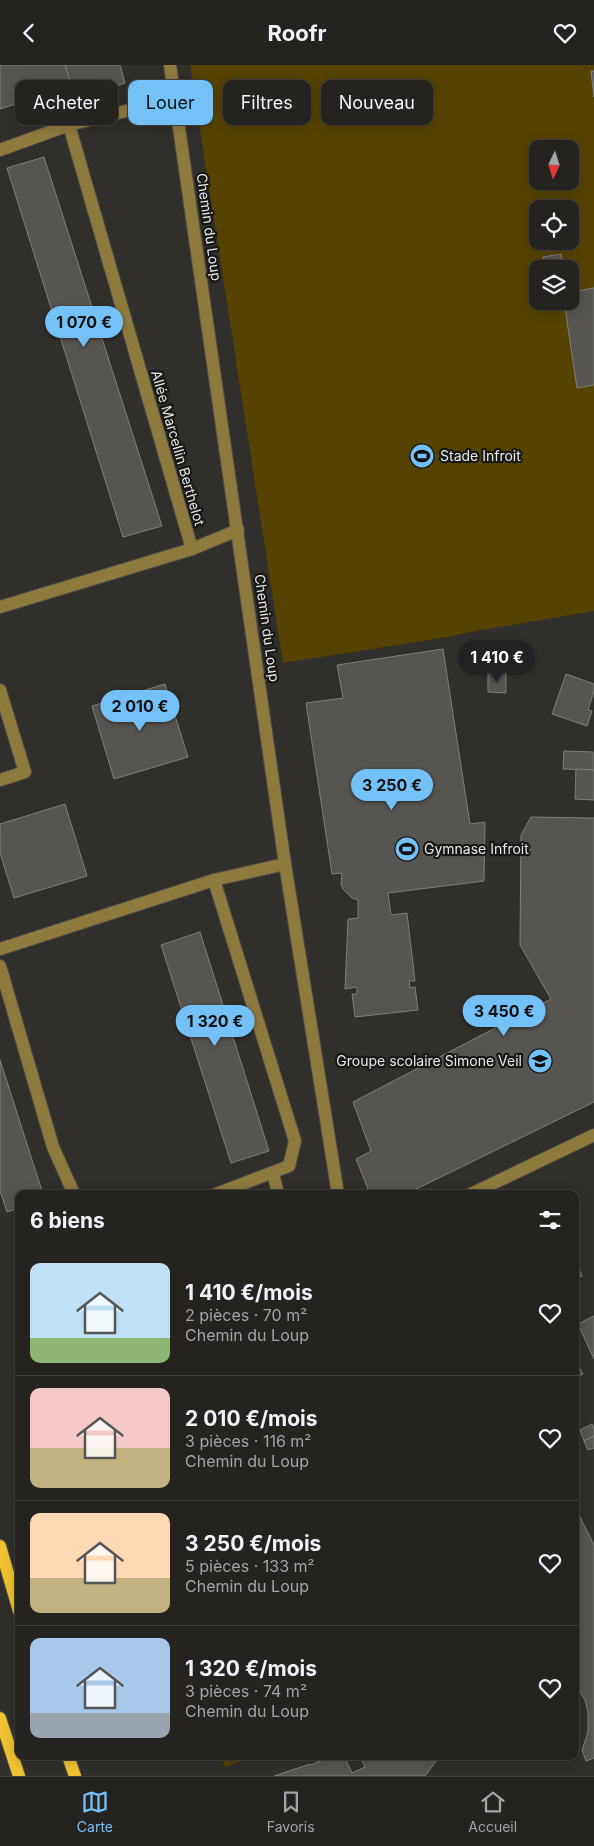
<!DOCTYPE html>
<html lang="fr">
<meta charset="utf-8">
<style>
body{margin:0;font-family:Inter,sans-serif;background:#312f2d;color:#f1f3f6;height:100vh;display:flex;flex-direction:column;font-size:19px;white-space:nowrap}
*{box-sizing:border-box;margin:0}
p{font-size:16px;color:#a3a4a5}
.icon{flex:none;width:28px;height:28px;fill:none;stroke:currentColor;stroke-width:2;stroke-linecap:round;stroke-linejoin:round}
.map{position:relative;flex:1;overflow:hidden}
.sheet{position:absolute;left:15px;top:1125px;width:564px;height:570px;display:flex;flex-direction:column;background:#252320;border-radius:10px;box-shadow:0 2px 12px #0003,0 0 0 1px #42403e}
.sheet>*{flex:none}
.guide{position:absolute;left:15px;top:15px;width:565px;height:45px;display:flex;gap:10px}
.needle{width:32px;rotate:184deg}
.controls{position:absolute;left:529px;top:75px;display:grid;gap:10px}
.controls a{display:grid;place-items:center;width:50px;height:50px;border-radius:10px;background:#252320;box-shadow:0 2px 12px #0003,0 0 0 1px #42403e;font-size:25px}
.price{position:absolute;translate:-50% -42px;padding:0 11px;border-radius:18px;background:#73c1f6;color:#111;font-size:16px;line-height:32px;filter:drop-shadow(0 1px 2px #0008)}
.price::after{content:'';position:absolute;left:50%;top:30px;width:15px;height:11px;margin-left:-8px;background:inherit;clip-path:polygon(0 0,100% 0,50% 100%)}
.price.on{background:#222;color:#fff}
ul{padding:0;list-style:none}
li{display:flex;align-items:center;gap:15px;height:125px;padding:0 15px}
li+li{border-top:1px solid #42403e}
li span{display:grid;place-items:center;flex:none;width:140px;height:100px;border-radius:10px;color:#555}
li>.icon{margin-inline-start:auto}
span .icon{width:60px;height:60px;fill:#fffc;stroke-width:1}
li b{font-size:21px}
h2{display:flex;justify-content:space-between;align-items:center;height:60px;padding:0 15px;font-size:21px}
.tag{padding:0 18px;border-radius:10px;background:#252320;box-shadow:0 2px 12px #0003,0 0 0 1px #42403e;font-size:18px;line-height:45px}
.tag.on{background:#73c1f6;color:#111}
header{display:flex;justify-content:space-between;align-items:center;height:65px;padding:0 15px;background:#252320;font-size:22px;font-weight:700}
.tabs{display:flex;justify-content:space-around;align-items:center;height:70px;border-top:1px solid #42403e;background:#252320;font-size:14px;color:#a3a4a5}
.tabs a{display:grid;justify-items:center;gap:2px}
.tabs .on{color:#73c1f6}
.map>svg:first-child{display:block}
.green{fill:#564302;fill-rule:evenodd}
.building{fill:#575551;stroke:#817f7b}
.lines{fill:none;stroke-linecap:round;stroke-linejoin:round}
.minor-casing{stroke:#4e4d49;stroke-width:14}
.major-casing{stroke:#4e4d49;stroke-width:14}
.minor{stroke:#8f7a3e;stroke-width:12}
.major{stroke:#efc231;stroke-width:12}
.labels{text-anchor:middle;stroke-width:4.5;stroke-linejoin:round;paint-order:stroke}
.street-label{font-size:14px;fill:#e9e8e6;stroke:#181816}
.poi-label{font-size:14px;fill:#e9e8e6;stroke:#181816;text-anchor:start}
</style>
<header><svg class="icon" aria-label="back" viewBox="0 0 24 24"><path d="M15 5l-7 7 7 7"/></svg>Roofr<svg class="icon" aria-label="heart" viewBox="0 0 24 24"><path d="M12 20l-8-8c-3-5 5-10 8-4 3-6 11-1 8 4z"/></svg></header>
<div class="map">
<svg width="594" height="1711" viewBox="0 0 594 1711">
<rect width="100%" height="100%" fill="#312f2b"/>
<g class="green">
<path d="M190,0H594V546L465,568L454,571L283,598ZM538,84H570V116H538ZM538,144H570V176H538ZM538,204H570V236H538Z"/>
<path d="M221,1691H254L225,1702Z"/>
</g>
<g class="building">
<path d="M0,0H65L72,21L0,44Z"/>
<path d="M65,0H120L125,18L76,34Z"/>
<path d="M591,6H594V32Z"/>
<path d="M44,92L162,461L123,472L7,103Z"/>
<path d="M561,189L563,204H545L543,192Z"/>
<path d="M594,223V320L577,323L564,236H570V227Z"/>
<path d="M443,584L470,759L485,757L484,816L388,828L391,850L407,848L415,916H409L410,923L415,922L418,945L355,952L352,929H357V922L345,924L348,854L358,853V835L352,833L343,824L341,819L342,808L332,809L306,638L343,633L337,600Z"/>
<path d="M488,608H506V628L488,627Z"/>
<path d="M566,609L594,619V626L588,645L592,646L587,661L552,649Z"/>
<path d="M165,619L188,692L114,714L92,641Z"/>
<path d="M564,686L593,687V705L563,704Z"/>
<path d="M576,704L594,705V735L575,734Z"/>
<path d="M65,739L87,811L14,833L0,788V759Z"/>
<path d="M531,752L594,753V1037L406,1129H370L356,1094L371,1086L353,1037L551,934L520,880L521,770Z"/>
<path d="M200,867L269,1086L231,1098L161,880Z"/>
<path d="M0,995L43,1129H19V1143L7,1147L0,1126Z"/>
<path d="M575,1194L582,1211L575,1214Z"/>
<path d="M594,1251V1294L578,1259Z"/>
<path d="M575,1295L583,1309L575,1313Z"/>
<path d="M592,1359L594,1364V1371L584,1376L580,1365Z"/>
<path d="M594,1371V1383L588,1385L584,1376Z"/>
<path d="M575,1442L594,1480V1693L586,1696L582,1685L588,1667V1647L585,1635L575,1619Z"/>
<path d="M331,1691H344L352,1708L365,1702L360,1691H440L425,1711H274L310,1699L311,1700Z"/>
</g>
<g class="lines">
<defs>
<g id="minor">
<path d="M170,0L285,799L338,1129"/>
<path d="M0,85L69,60L175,34"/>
<path d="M192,484L238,465"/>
<path d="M0,542L192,484L69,60"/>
<path d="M0,625L25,707L0,715"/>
<path d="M214,815L285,799"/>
<path d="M0,884L214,815L295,1076L289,1101L216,1129"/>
<path d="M0,901L53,1082L74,1129"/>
<path d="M273,1108L278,1129"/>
<path d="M471,1129L594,1070"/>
</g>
<g id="major">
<path d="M0,1481L19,1546"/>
<path d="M0,1653L19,1711"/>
<path d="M68,1691L75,1711"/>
</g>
</defs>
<use href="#minor" class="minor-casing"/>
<use href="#major" class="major-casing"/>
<use href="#minor" class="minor"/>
<use href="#major" class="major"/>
</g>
<defs>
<symbol id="stadium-disc" viewBox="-11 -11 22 22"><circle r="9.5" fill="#73c1f6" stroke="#181816"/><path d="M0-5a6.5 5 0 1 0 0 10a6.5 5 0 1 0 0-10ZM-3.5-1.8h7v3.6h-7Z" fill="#111"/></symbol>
<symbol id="school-disc" viewBox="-11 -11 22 22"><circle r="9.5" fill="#73c1f6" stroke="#181816"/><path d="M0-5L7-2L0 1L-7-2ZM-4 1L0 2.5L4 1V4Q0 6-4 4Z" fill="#111"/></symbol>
</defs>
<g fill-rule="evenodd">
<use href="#stadium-disc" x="408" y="377" width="28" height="28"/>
<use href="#stadium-disc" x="393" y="770" width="28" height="28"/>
<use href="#school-disc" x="526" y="982" width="28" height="28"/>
</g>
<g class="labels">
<g class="street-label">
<text transform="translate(209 162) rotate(82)" y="5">Chemin du Loup</text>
<text transform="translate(178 383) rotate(74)" y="5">Allée Marcellin Berthelot</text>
<text transform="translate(267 563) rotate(82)" y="5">Chemin du Loup</text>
</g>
<g class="poi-label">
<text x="440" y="396">Stade Infroit</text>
<text x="424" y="789">Gymnase Infroit</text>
<text x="522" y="1001" text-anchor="end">Groupe scolaire Simone Veil</text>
</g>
</g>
</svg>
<div class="controls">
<a><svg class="needle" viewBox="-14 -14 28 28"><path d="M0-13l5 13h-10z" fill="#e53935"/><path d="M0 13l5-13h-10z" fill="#a3a4a5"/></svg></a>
<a><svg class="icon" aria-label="locate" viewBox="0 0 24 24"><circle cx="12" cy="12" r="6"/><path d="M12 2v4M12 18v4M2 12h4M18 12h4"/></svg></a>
<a><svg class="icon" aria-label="layers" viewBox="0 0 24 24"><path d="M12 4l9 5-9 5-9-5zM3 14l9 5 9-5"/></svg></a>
</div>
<b class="price" style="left:84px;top:283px">1 070 €</b>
<b class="price on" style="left:497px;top:618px">1 410 €</b>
<b class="price" style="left:140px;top:667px">2 010 €</b>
<b class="price" style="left:392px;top:746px">3 250 €</b>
<b class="price" style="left:504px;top:972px">3 450 €</b>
<b class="price" style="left:215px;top:982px">1 320 €</b>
<div class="guide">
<a class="tag">Acheter</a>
<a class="tag on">Louer</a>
<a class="tag">Filtres</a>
<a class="tag">Nouveau</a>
</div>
<section class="sheet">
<h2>6 biens<svg class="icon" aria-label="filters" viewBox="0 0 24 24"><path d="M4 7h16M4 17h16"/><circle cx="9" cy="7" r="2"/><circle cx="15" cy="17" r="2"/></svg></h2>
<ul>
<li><span style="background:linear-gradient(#bfe0f5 75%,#8fb573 0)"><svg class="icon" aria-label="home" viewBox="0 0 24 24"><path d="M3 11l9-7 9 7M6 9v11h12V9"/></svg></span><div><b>1 410 €/mois</b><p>2 pièces · 70 m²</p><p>Chemin du Loup</p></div><svg class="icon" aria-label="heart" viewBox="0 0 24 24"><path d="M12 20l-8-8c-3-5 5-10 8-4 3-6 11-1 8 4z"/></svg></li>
<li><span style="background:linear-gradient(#f6c9c9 60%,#c2b280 0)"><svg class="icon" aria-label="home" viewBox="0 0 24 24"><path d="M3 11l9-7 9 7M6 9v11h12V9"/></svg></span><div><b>2 010 €/mois</b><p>3 pièces · 116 m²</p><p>Chemin du Loup</p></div><svg class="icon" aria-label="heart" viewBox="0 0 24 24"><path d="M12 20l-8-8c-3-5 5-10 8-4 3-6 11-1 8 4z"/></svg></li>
<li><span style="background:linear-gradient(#ffd9b3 65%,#c2b280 0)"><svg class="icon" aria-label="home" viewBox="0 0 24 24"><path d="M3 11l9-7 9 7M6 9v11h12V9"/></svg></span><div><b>3 250 €/mois</b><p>5 pièces · 133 m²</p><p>Chemin du Loup</p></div><svg class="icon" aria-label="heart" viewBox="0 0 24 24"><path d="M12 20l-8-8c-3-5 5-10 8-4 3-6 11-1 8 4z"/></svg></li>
<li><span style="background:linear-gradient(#a9c7e8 75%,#9aa5b1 0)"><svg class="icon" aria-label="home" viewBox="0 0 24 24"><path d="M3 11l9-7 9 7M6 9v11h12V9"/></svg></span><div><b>1 320 €/mois</b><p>3 pièces · 74 m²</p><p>Chemin du Loup</p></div><svg class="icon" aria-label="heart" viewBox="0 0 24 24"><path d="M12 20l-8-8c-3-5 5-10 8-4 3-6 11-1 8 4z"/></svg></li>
</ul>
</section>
</div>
<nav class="tabs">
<a class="on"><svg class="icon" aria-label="map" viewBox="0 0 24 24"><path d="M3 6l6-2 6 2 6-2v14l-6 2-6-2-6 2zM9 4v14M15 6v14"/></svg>Carte</a>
<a><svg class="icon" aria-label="saved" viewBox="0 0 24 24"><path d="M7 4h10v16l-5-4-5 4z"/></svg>Favoris</a>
<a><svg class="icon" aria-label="home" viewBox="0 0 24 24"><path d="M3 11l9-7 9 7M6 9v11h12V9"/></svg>Accueil</a>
</nav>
